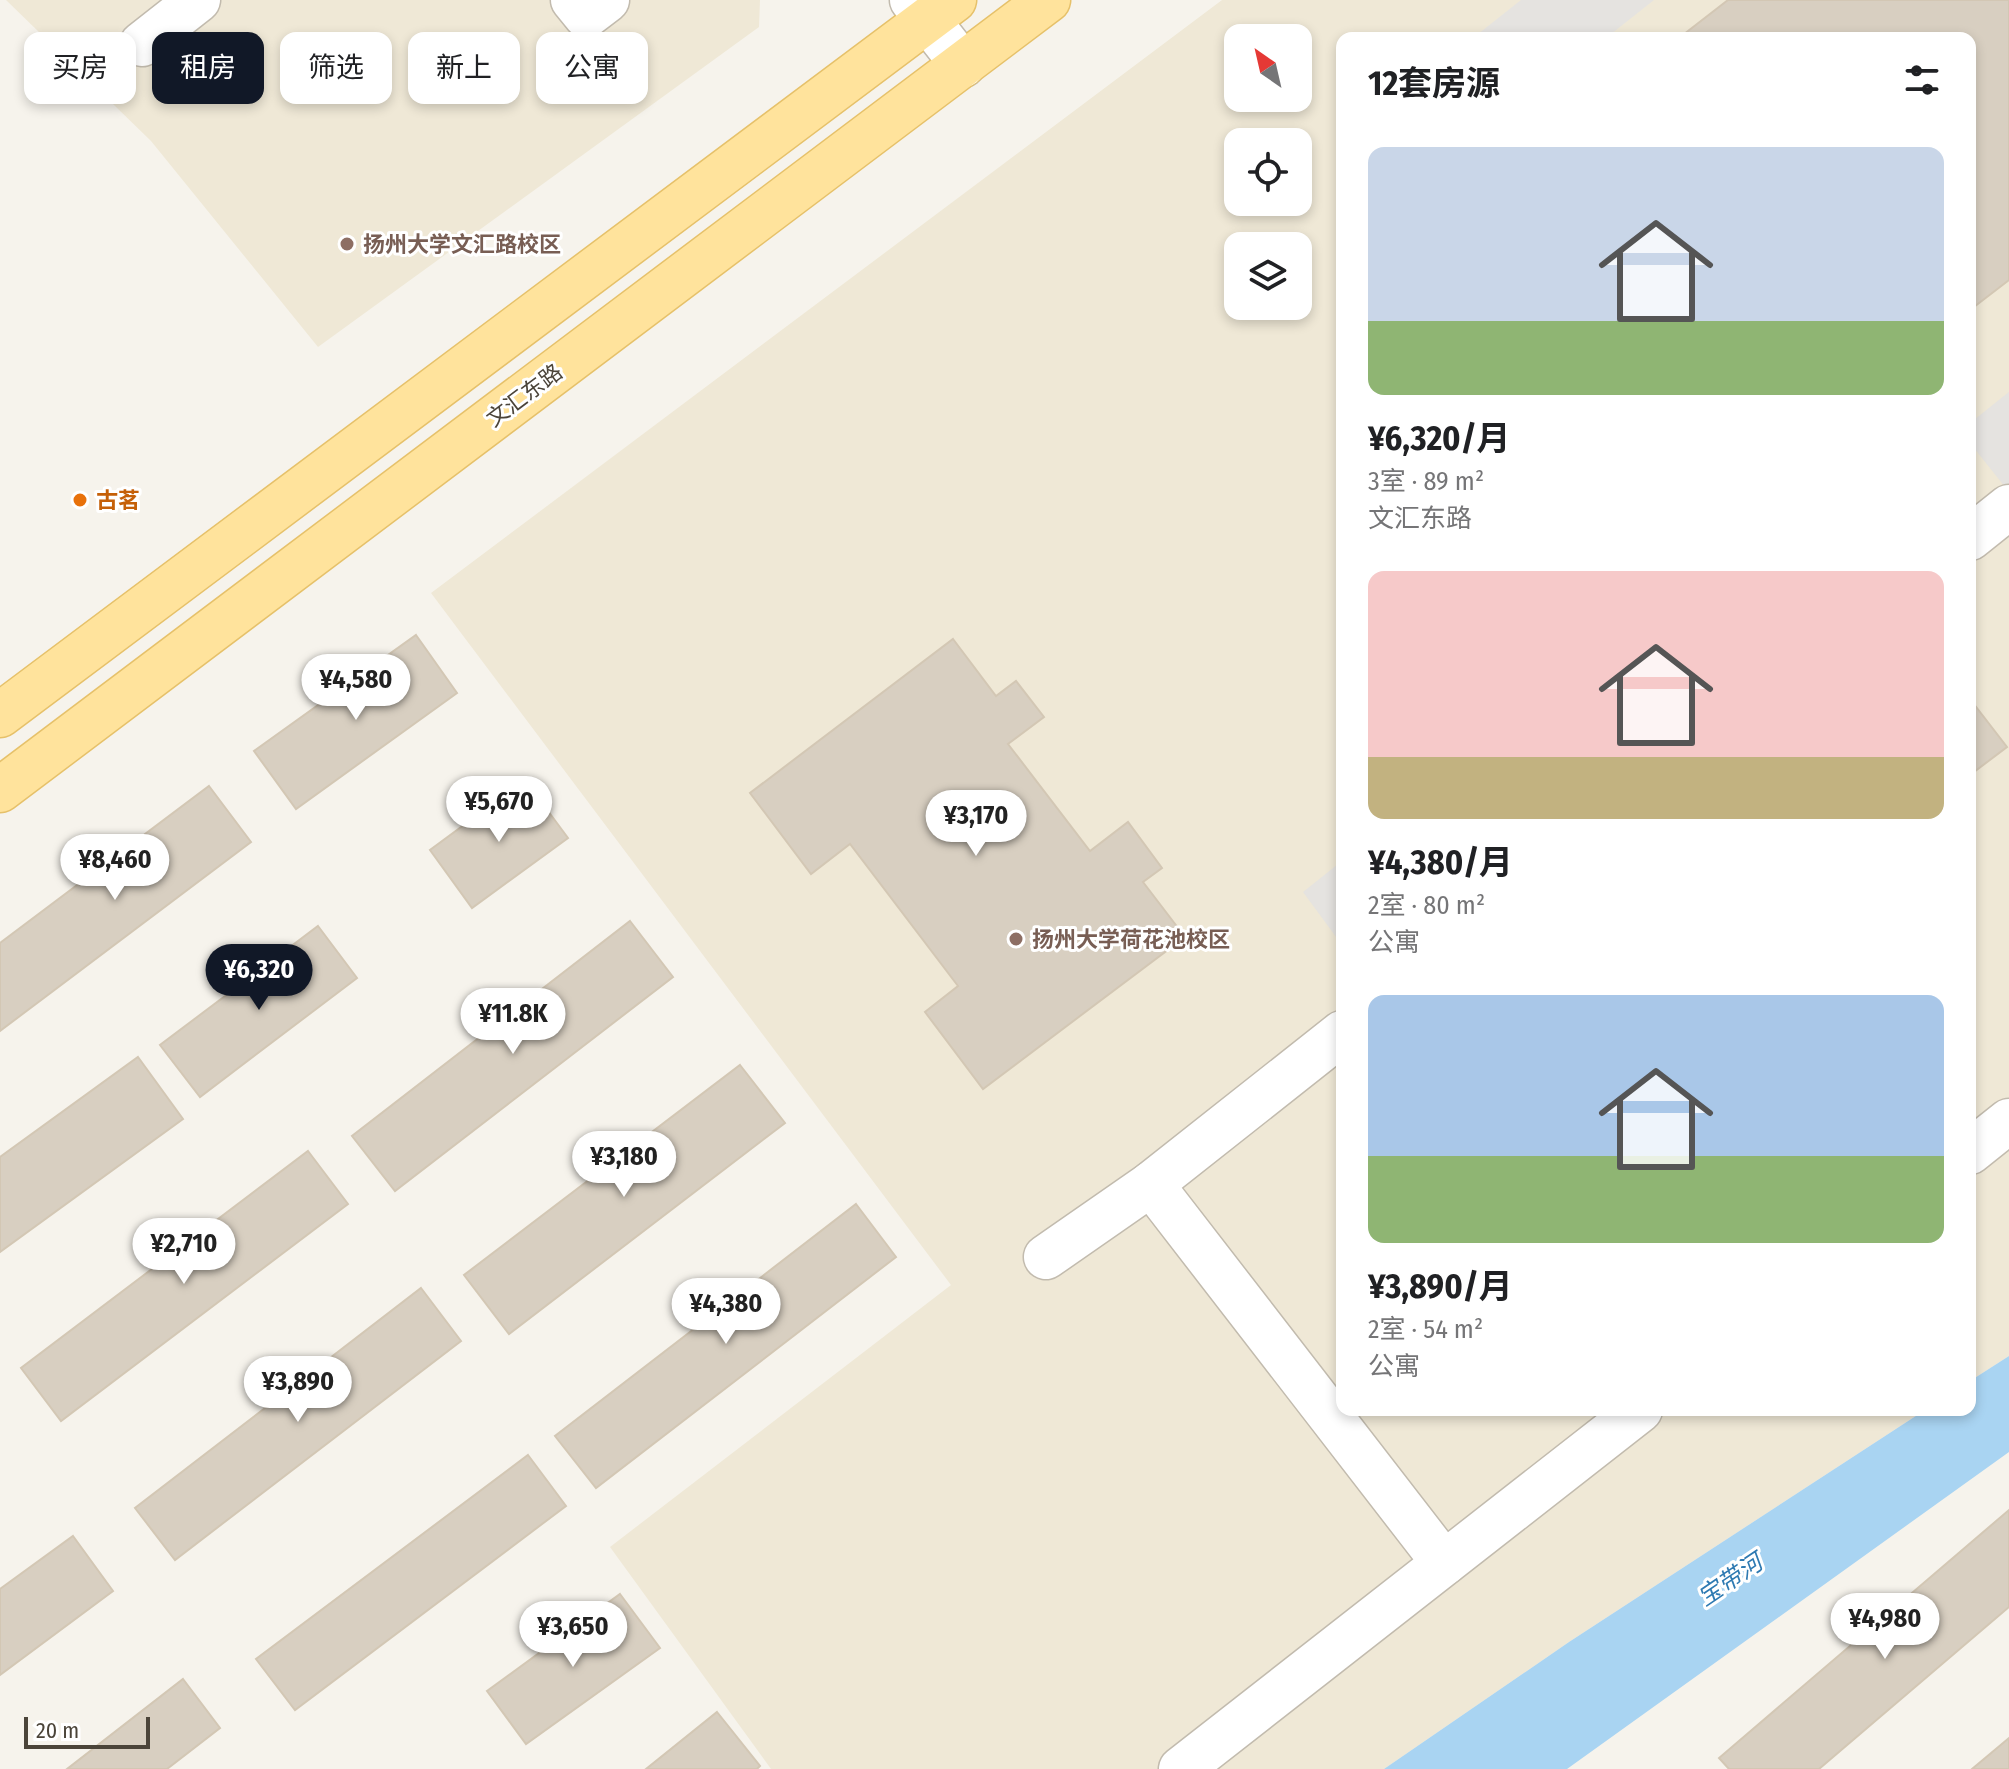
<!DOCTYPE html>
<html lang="zh">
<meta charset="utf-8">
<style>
body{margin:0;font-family:"Fira Sans Condensed","Noto Sans SC",sans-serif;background:#f6f6f6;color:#202124;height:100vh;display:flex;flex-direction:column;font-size:30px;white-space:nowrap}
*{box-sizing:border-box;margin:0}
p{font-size:26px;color:#757577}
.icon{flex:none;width:44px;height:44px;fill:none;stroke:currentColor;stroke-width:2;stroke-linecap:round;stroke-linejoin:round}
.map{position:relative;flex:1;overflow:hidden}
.details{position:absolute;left:1336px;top:32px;width:640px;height:1384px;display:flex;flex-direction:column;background:#fff;border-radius:16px;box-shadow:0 4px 12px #0003}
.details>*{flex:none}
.guide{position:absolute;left:24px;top:32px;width:760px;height:72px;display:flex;gap:16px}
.needle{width:52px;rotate:326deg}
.controls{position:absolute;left:1224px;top:24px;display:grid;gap:16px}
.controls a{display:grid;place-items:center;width:88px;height:88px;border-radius:16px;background:#fff;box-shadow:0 4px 12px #0003;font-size:40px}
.scale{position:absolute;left:24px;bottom:20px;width:126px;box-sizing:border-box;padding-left:8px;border:4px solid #4b4439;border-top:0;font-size:22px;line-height:28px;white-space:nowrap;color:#4b4439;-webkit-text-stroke:6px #fff;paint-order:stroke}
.price{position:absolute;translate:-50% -68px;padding:0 18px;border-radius:28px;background:#fff;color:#222;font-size:26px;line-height:52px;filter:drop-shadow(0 2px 4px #0008)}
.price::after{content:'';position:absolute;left:50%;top:48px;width:24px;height:18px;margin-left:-12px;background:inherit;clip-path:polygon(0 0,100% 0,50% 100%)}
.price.on{background:#111827;color:#fff}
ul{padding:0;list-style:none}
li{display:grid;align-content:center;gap:16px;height:424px;padding:0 32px}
li span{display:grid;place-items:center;height:248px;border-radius:16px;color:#555}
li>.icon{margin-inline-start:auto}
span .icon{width:144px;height:144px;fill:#fffc;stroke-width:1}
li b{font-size:34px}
h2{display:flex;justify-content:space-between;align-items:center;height:96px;padding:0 32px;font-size:34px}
.pill{padding:0 28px;border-radius:16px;background:#fff;box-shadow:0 4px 12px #0003;font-size:28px;line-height:72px}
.pill.on{background:#111827;color:#fff}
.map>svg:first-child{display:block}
.education{fill:#efe8d6;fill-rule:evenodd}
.parking{fill:#e5e3e0}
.water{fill:#a9d4f2}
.building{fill:#d8cfc1;stroke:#d3c7b4;stroke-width:2}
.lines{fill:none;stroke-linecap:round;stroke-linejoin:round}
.minor-casing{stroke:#c2bbae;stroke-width:47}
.major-casing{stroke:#e6c16a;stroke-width:47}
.minor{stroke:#fff;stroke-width:44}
.major{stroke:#ffe39c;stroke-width:44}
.education-dot{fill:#8d6e63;stroke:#fff;stroke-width:3}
.food-dot{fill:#e8710a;stroke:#fff;stroke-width:3}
.labels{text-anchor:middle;stroke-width:6;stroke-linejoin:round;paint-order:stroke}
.education-label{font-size:22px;font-weight:bold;fill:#785e54;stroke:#fff;text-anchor:start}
.street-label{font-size:22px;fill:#4b4439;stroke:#fff}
.food-label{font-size:22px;font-weight:bold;fill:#c56008;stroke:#fff;text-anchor:start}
.water-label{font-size:24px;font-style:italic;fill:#2e7ab2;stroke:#fff}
</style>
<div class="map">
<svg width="2009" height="1769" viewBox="0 0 2009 1769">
<rect width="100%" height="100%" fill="#f6f3ec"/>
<g class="education">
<path d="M6,0H760L759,27L318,347L151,141Z"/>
<path d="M1222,0H2009V1356L1970,1381V38H1342V1410H1925L1569,1642L1384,1769H771L610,1547L951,1285L431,593ZM1238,38H1298V98H1238ZM1238,142H1298V202H1238ZM1238,246H1298V306H1238Z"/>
</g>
<g class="parking">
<path d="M1521,0H1654L1606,38H1473Z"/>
<path d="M2009,392V492L1970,443V423Z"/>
<path d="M1342,861V945L1303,892Z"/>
</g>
<path class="water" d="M2009,1356V1452L1567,1769H1384L1569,1642L1925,1410H1970V1381Z"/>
<g class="building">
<path d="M1728,0H2009V280L1970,310V38H1679Z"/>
<path d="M416,635L457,693L296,809L254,751Z"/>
<path d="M953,639L996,696L1016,681L1044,717L1008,744L1090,851L1128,822L1162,868L1143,882L1185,937L983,1089L925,1012L958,986L850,844L811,874L750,793Z"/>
<path d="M1970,699L2007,747L1970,775Z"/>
<path d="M525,780L568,838L472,908L430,850Z"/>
<path d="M209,786L251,842L0,1031V943Z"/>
<path d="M630,921L673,977L395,1191L352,1136Z"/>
<path d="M318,926L357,978L200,1097L160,1045Z"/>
<path d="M138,1057L183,1119L0,1252V1157Z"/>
<path d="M740,1065L785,1123L509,1334L464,1275Z"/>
<path d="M308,1151L348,1204L61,1421L21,1368Z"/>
<path d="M856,1204L896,1257L596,1488L555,1436Z"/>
<path d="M421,1288L461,1341L175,1560L135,1508Z"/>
<path d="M528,1455L566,1506L295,1710L256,1659Z"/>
<path d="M2009,1510V1607L1819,1769H1729L1719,1758Z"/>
<path d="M73,1536L113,1591L0,1675V1589Z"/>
<path d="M620,1594L660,1648L526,1744L487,1691Z"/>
<path d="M183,1679L220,1728L167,1769H67Z"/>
<path d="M717,1712L760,1766L757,1769H646Z"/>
<path d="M2009,1738V1769H1972Z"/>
</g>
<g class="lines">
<defs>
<g id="minor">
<path d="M573,0L586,16L607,0"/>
<path d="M912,0L963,65"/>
<path d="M142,44L198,0"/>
<path d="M1970,538L2009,507"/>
<path d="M1970,1152L2009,1121"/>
<path d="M1151,1184L1444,1563"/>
<path d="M1046,1257L1151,1184L1342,1033"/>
<path d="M1181,1769L1640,1410"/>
</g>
<g id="major">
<path d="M0,715L954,0"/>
<path d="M0,790L1048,0"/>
</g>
</defs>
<use href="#minor" class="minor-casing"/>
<use href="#major" class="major-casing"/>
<use href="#minor" class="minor"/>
<use href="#major" class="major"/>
</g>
<g class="education-dot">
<circle cx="347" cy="244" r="8"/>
<circle cx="1016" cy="939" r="8"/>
</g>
<circle class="food-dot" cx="80" cy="500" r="8"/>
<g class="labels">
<g class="education-label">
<text x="363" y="252">扬州大学文汇路校区</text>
<text x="1032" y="947">扬州大学荷花池校区</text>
</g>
<g class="street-label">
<text transform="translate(524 395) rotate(-37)" y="8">文汇东路</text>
</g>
<g class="food-label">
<text x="96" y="508">古茗</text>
</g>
<g class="water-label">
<text transform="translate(1730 1580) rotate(-34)" y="8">宝带河</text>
</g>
</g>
</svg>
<div class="controls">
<a><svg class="needle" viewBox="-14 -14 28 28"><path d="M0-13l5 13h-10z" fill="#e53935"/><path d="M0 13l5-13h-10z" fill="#757577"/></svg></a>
<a><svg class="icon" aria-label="locate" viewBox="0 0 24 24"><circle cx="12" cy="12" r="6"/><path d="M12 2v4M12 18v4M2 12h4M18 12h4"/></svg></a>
<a><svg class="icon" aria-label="layers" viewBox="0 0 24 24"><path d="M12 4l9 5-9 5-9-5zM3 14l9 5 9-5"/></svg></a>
</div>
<div class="scale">20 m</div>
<b class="price" style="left:356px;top:722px">¥4,580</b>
<b class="price" style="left:499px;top:844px">¥5,670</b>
<b class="price" style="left:976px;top:858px">¥3,170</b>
<b class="price" style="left:115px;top:902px">¥8,460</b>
<b class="price on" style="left:259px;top:1012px">¥6,320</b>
<b class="price" style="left:513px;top:1056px">¥11.8K</b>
<b class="price" style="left:624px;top:1199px">¥3,180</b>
<b class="price" style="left:184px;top:1286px">¥2,710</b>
<b class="price" style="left:726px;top:1346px">¥4,380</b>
<b class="price" style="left:298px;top:1424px">¥3,890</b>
<b class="price" style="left:1885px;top:1661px">¥4,980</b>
<b class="price" style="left:573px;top:1669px">¥3,650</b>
<div class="guide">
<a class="pill">买房</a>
<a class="pill on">租房</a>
<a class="pill">筛选</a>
<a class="pill">新上</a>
<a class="pill">公寓</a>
</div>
<section class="details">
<h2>12套房源<svg class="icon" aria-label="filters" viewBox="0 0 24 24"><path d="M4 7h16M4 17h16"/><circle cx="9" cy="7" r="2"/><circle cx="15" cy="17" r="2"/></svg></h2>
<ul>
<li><span style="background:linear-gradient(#c9d6e8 70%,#8fb573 0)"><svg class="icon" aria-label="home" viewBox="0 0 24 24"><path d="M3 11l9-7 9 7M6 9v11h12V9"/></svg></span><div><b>¥6,320/月</b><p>3室 · 89 m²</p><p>文汇东路</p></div></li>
<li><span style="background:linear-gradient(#f6c9c9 75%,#c2b280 0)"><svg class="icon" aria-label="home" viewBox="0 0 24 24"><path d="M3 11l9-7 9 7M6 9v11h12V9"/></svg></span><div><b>¥4,380/月</b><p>2室 · 80 m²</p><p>公寓</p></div></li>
<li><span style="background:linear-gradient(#a9c7e8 65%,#8fb573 0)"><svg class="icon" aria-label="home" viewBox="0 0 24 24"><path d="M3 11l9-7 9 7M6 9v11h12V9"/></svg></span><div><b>¥3,890/月</b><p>2室 · 54 m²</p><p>公寓</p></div></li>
</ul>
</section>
</div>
